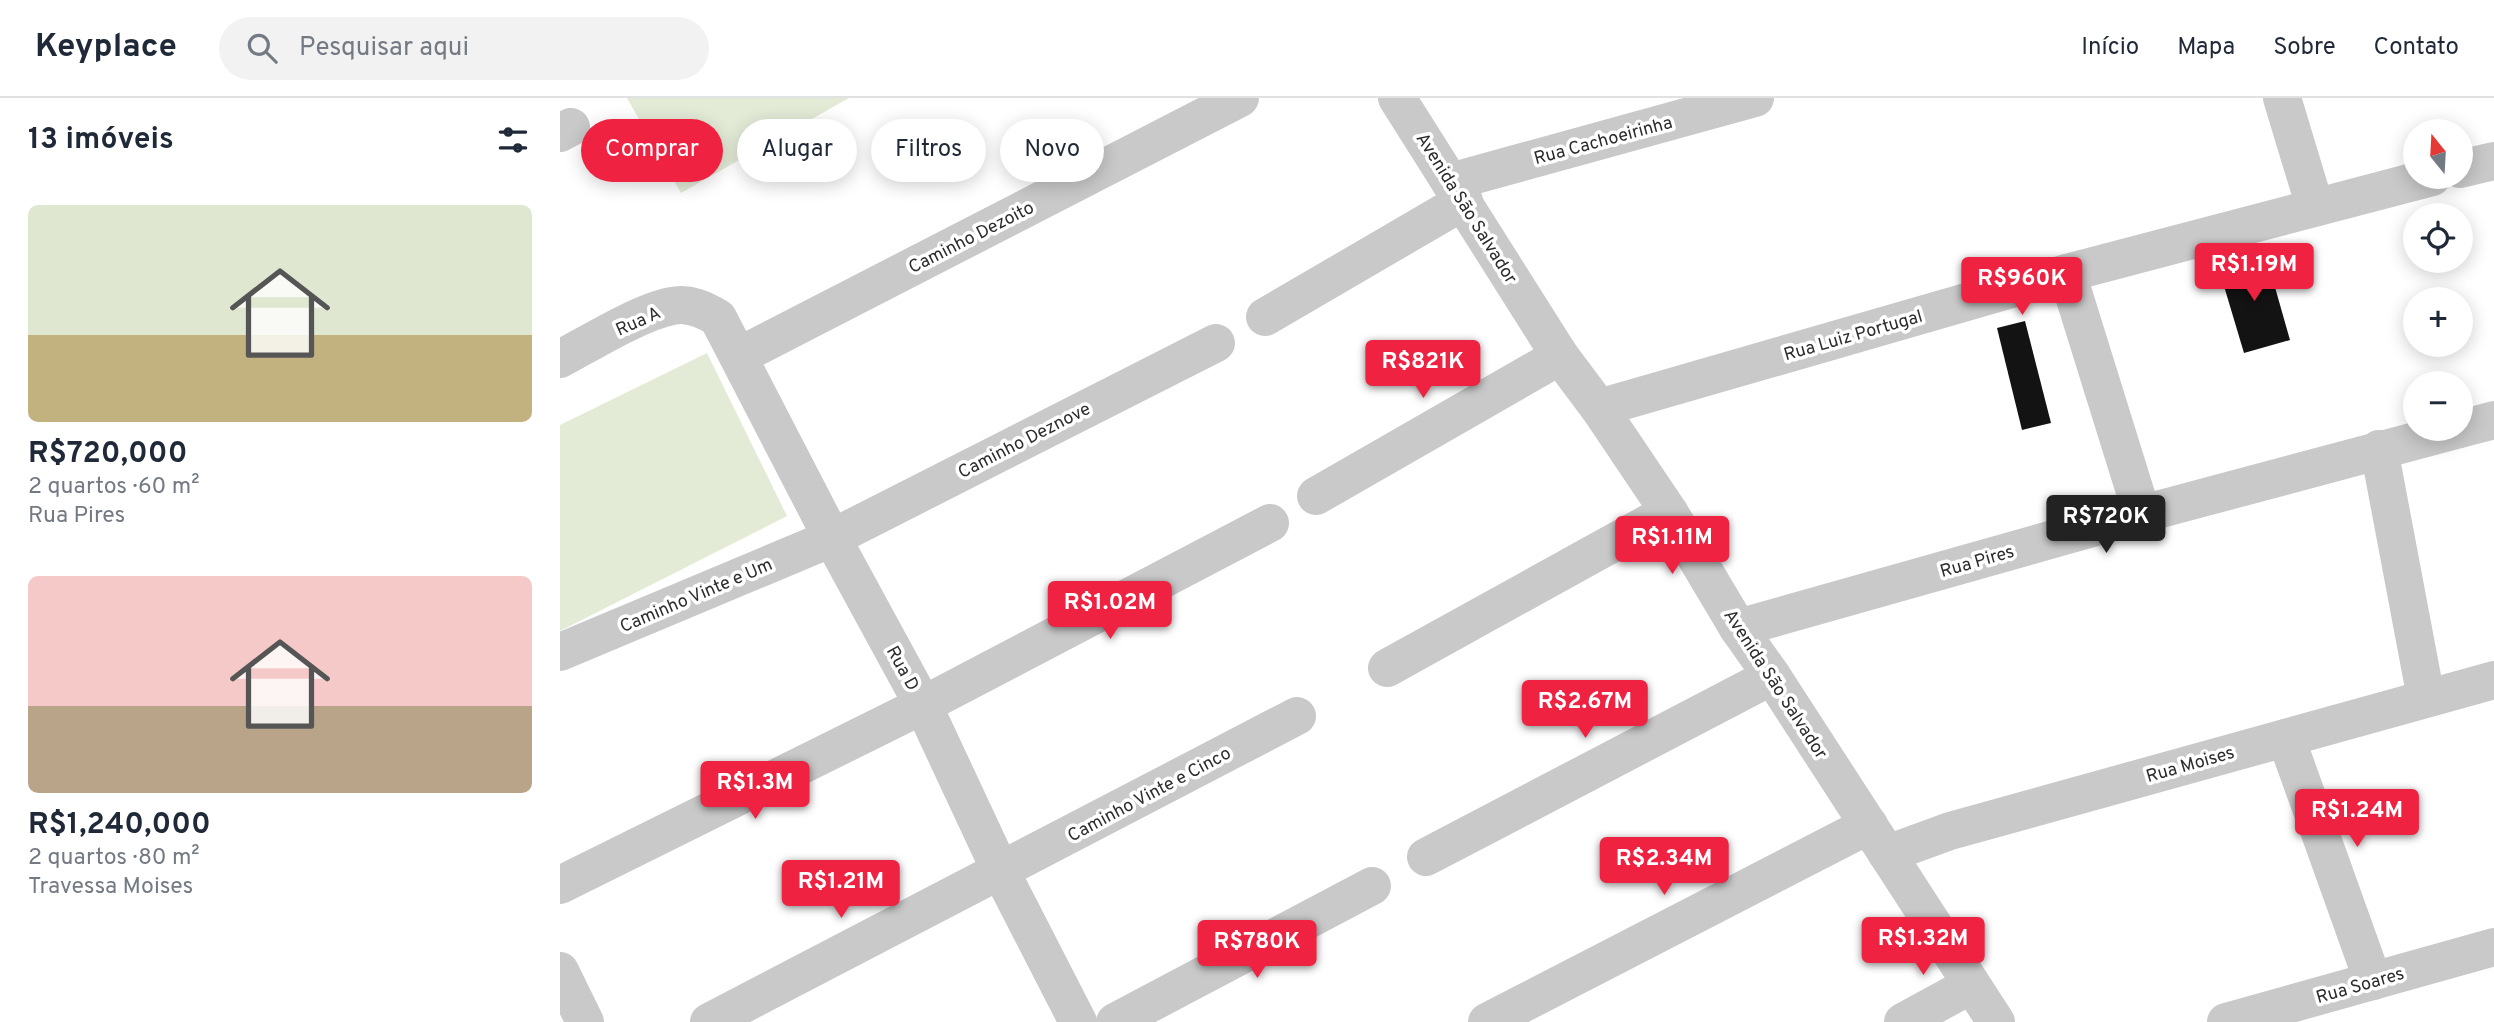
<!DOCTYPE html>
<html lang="pt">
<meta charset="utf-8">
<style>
body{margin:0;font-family:Overpass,sans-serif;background:#f2f2f3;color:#1f2937;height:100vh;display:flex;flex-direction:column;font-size:26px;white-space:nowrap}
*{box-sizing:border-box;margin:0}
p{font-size:23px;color:#747a83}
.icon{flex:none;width:38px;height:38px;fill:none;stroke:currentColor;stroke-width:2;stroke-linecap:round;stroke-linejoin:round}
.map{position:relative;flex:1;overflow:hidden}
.panel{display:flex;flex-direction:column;background:#fff;width:560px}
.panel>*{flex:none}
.hud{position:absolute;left:21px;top:21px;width:665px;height:63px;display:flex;gap:14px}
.needle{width:46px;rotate:342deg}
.controls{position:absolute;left:1843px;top:21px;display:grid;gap:14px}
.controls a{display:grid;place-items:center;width:70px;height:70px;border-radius:50%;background:#fff;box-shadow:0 4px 18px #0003;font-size:35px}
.price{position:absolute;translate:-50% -60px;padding:0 16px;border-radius:7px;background:#ef2241;color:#fff;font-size:23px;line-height:46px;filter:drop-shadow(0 2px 4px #0008)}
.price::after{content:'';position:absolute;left:50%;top:42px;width:21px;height:16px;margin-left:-10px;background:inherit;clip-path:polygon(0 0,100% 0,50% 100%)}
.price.on{background:#222;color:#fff}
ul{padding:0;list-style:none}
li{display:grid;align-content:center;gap:14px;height:371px;padding:0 28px}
li span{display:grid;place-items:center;height:217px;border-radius:10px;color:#555}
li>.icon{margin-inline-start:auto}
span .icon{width:126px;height:126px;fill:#fffc;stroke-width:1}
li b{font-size:30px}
h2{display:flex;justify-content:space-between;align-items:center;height:84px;padding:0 28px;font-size:30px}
.tag{padding:0 24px;border-radius:32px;background:#fff;box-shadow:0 4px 18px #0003;font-size:24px;line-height:63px}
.tag.on{background:#ef2241;color:#fff}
header{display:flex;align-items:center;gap:42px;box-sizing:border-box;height:98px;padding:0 35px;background:#fff;border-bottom:2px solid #e0e1e3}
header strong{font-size:33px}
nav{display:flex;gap:38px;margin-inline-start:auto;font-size:24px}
.search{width:490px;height:63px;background:#f2f2f3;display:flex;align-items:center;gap:18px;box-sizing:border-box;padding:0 24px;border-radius:38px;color:#747a83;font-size:26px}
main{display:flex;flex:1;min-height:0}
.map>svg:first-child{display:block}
.green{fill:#e3ebd7}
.building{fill:#131313}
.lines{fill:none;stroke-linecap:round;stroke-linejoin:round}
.minor{stroke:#c9c9c9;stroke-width:38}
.labels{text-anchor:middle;stroke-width:7;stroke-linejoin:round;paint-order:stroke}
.street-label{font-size:18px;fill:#2c2c2c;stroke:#fff}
</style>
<header>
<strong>Keyplace</strong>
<div class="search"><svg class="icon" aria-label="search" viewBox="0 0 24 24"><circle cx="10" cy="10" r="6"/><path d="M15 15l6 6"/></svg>Pesquisar aqui</div>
<nav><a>Início</a><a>Mapa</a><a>Sobre</a><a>Contato</a></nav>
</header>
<main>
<section class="panel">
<h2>13 imóveis<svg class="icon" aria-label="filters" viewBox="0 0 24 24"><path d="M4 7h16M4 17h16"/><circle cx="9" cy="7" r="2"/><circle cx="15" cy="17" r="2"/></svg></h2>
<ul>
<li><span style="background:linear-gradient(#dfe7d0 60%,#c2b280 0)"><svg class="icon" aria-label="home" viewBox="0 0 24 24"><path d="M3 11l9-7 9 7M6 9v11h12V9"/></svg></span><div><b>R$720,000</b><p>2 quartos · 60 m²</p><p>Rua Pires</p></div></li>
<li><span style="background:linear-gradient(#f6c9c9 60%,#b9a48a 0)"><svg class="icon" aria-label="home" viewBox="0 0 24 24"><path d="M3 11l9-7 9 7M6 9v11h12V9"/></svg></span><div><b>R$1,240,000</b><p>2 quartos · 80 m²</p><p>Travessa Moises</p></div></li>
</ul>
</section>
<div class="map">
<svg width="1934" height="924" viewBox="0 0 1934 924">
<rect width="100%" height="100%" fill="#fff"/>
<g class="green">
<path d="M67,0H289L121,95Z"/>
<path d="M147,255L227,418L0,533V327Z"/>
</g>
<g class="building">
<path d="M1705,154L1730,242L1684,255L1658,168Z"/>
<path d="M1465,223L1491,325L1462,332L1437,230Z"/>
</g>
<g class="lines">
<g class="minor">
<path d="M837,0L1000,258L1039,310L1109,414L1178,530L1212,578L1436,924"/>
<path d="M1722,0L1755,109"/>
<path d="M0,35L11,29"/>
<path d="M1900,71L1934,63"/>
<path d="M890,84L1195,0"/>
<path d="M1507,175L1582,416"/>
<path d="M705,219L904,103"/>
<path d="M179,258L680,0"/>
<path d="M0,261C30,245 80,214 112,208C129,204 145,212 158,220L272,440L363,607L441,774L518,924"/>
<path d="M1039,310L1507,175L1872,79"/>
<path d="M1900,331L1934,322"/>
<path d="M1819,351L1866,600"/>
<path d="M756,398L1000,258"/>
<path d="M1178,530L1582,416L1900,331"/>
<path d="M0,554L272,440L656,245"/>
<path d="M827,570L1109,414"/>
<path d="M1726,640L1813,883"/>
<path d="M1327,756L1390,733L1934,582"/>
<path d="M866,759L1212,578"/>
<path d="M0,787L363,607L710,425"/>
<path d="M0,873L25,924"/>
<path d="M149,924L737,618"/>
<path d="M555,924L812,788"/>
<path d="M927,924L1309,727"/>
<path d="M1343,924L1411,887"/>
<path d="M1666,924L1934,849"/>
</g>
</g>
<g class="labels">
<g class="street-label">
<text transform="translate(1043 42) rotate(-15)" y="6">Rua Cachoeirinha</text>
<text transform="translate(907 110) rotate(58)" y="6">Avenida São Salvador</text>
<text transform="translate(411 139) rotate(-27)" y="6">Caminho Dezoito</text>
<text transform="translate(78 223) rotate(-24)" y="6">Rua A</text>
<text transform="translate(1293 237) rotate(-16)" y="6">Rua Luiz Portugal</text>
<text transform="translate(464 342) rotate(-27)" y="6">Caminho Deznove</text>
<text transform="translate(1417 463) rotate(-16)" y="6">Rua Pires</text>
<text transform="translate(136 497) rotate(-23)" y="6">Caminho Vinte e Um</text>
<text transform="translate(343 570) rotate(61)" y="6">Rua D</text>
<text transform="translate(1216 586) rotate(57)" y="6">Avenida São Salvador</text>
<text transform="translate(1630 666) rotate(-16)" y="6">Rua Moises</text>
<text transform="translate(589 696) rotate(-28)" y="6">Caminho Vinte e Cinco</text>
<text transform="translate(1800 887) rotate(-16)" y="6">Rua Soares</text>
</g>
</g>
</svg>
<div class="controls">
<a><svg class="needle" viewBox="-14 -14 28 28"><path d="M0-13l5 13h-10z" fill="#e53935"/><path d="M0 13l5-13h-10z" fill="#747a83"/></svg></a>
<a><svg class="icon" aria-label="locate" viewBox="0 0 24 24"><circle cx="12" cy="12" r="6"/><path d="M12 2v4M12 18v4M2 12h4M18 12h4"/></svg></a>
<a>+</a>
<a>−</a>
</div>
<b class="price" style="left:1694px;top:205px">R$1.19M</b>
<b class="price" style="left:1462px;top:219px">R$960K</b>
<b class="price" style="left:863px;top:302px">R$821K</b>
<b class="price on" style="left:1546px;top:457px">R$720K</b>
<b class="price" style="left:1112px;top:478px">R$1.11M</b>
<b class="price" style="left:550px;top:543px">R$1.02M</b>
<b class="price" style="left:1025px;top:642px">R$2.67M</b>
<b class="price" style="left:195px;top:723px">R$1.3M</b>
<b class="price" style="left:1797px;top:751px">R$1.24M</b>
<b class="price" style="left:1104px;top:799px">R$2.34M</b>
<b class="price" style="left:281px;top:822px">R$1.21M</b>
<b class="price" style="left:1363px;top:879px">R$1.32M</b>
<b class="price" style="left:697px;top:882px">R$780K</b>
<div class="hud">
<a class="tag on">Comprar</a>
<a class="tag">Alugar</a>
<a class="tag">Filtros</a>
<a class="tag">Novo</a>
</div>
</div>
</main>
